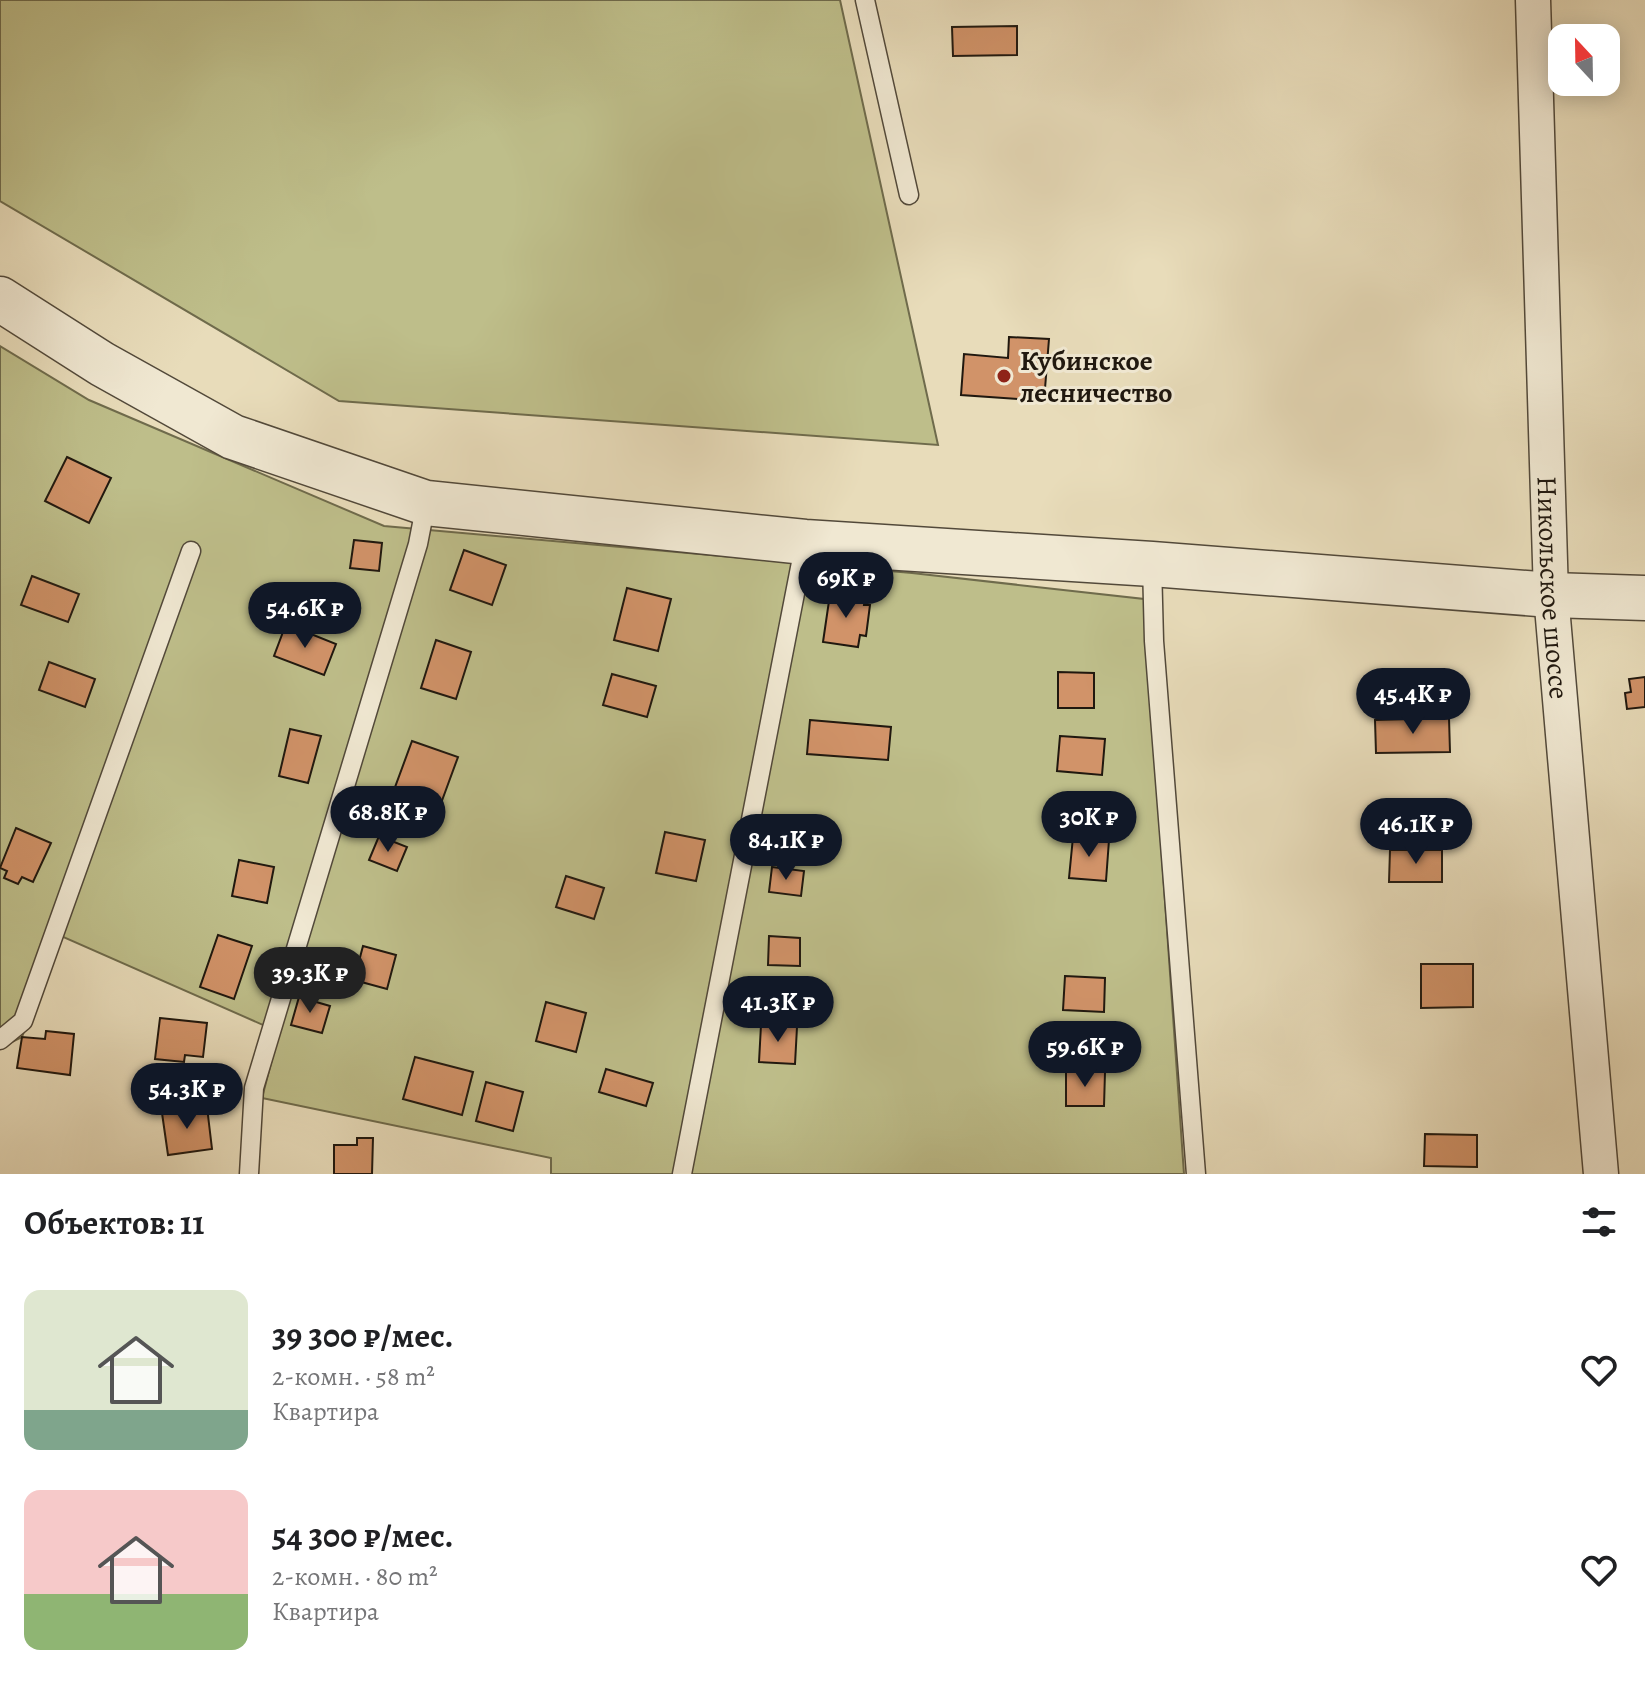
<!DOCTYPE html>
<html lang="ru">
<meta charset="utf-8">
<style>
body{margin:0;font-family:Alegreya,serif;background:#f6f6f6;color:#202124;height:100vh;display:flex;flex-direction:column;font-size:30px;white-space:nowrap}
*{box-sizing:border-box;margin:0}
p{font-size:26px;color:#757577}
.icon{flex:none;width:44px;height:44px;fill:none;stroke:currentColor;stroke-width:2;stroke-linecap:round;stroke-linejoin:round}
.map{position:relative;height:1174px;overflow:hidden}
.side{display:flex;flex-direction:column;background:#fff;flex:1}
.side>*{flex:none}
.needle{width:52px;rotate:338deg}
.buttons{position:absolute;left:1548px;top:24px;display:grid;gap:16px}
.buttons a{display:grid;place-items:center;width:72px;height:72px;border-radius:16px;background:#fff;box-shadow:0 4px 20px #0003;font-size:40px}
.price{position:absolute;translate:-50% -68px;padding:0 18px;border-radius:28px;background:#111827;color:#fff;font-size:26px;line-height:52px;filter:drop-shadow(0 2px 4px #0008)}
.price::after{content:'';position:absolute;left:50%;top:48px;width:24px;height:18px;margin-left:-12px;background:inherit;clip-path:polygon(0 0,100% 0,50% 100%)}
.price.selected{background:#222;color:#fff}
ul{padding:0;list-style:none}
li{display:flex;align-items:center;gap:24px;height:200px;padding:0 24px}
li span{display:grid;place-items:center;flex:none;width:224px;height:160px;border-radius:16px;color:#555}
li>.icon{margin-inline-start:auto}
span .icon{width:96px;height:96px;fill:#fffc;stroke-width:1}
li b{font-size:34px}
h2{display:flex;justify-content:space-between;align-items:center;height:96px;padding:0 24px;font-size:34px}
.map>svg:first-child{display:block}
.green{fill:#bebe8a;stroke:#6f6b4c;stroke-width:2}
.building{fill:#d19369;stroke:#20180f;stroke-width:2}
.lines{fill:none;stroke-linecap:round;stroke-linejoin:round}
.service-casing{stroke:#52493a;stroke-width:21}
.minor-casing{stroke:#52493a;stroke-width:37}
.tertiary-casing{stroke:#52493a;stroke-width:47}
.service{stroke:#f0e8d2;stroke-width:18}
.minor{stroke:#f0e8d2;stroke-width:34}
.tertiary{stroke:#f0e8d2;stroke-width:44}
.poi-dot{fill:#8f2418;stroke:#f0e8d2;stroke-width:3}
.labels{text-anchor:middle;stroke-width:6;stroke-linejoin:round;paint-order:stroke}
.poi-label{font-size:28px;font-weight:bold;fill:#20180f;stroke:#f0e8d2;text-anchor:start}
.street-label{font-size:28px;fill:#20180f;stroke:#f0e8d2}
</style>
<div class="map">
<svg width="1645" height="1174" viewBox="0 0 1645 1174">
<rect width="100%" height="100%" fill="#e8dcba"/>
<filter id="stains"><feTurbulence type="fractalNoise" baseFrequency=".0025" numOctaves="4"/><feColorMatrix values="0 0 0 0 .2 0 0 0 0 .09 0 0 0 0 .02 0 0 0 .5 -.17"/></filter>
<radialGradient id="worn" r=".72"><stop offset=".6" stop-color="#630" stop-opacity="0"/><stop offset="1" stop-color="#630" stop-opacity=".3"/></radialGradient>
<g class="green">
<path d="M0,0H840L938,445L339,401L0,201Z"/>
<path d="M0,346L89,400L384,526L912,573L1144,599L1184,1174H551V1158L262,1098L279,1032L59,935L22,1037L0,1048Z"/>
</g>
<g class="building">
<path d="M1017,26V55L953,56L952,27Z"/>
<path d="M1009,337L1049,339L1044,401L961,395L964,354L1008,358Z"/>
<path d="M67,457L111,478L89,523L45,501Z"/>
<path d="M354,540L382,543L379,571L350,568Z"/>
<path d="M464,550L506,565L492,605L450,590Z"/>
<path d="M32,576L79,594L68,622L21,605Z"/>
<path d="M627,588L671,599L658,651L614,640Z"/>
<path d="M830,594L865,598L864,605H870L866,636L860,635L858,647L823,642Z"/>
<path d="M286,624L336,644L324,675L274,656Z"/>
<path d="M436,640L471,652L456,699L421,688Z"/>
<path d="M49,662L95,679L85,707L39,690Z"/>
<path d="M1058,672L1094,673V708H1058Z"/>
<path d="M612,674L656,686L647,717L603,705Z"/>
<path d="M1645,677V707L1627,709L1625,693L1631,692L1629,679Z"/>
<path d="M1449,718L1450,752L1376,753L1375,720Z"/>
<path d="M810,720L891,727L888,760L807,754Z"/>
<path d="M290,729L321,736L308,783L279,776Z"/>
<path d="M1060,736L1105,739L1102,775L1057,771Z"/>
<path d="M412,741L458,757L440,806L394,790Z"/>
<path d="M16,828L51,843L33,882L22,877L18,884L4,878L7,871L0,868Z"/>
<path d="M665,832L705,840L696,881L656,873Z"/>
<path d="M379,836L407,847L397,871L369,860Z"/>
<path d="M1073,837L1109,840L1106,881L1069,878Z"/>
<path d="M1390,850H1442V882H1389Z"/>
<path d="M239,860L274,867L267,903L232,896Z"/>
<path d="M772,867L804,871L801,896L769,892Z"/>
<path d="M566,876L604,888L594,919L556,907Z"/>
<path d="M218,935L252,946L234,999L200,987Z"/>
<path d="M769,936L800,938V966L768,965Z"/>
<path d="M363,946L396,955L387,989L354,980Z"/>
<path d="M1421,964H1473V1007L1421,1008Z"/>
<path d="M1065,976L1105,978L1104,1012L1063,1010Z"/>
<path d="M299,997L330,1006L322,1033L291,1025Z"/>
<path d="M546,1002L586,1013L576,1052L536,1041Z"/>
<path d="M160,1018L207,1023L203,1057L185,1055L184,1062L155,1059Z"/>
<path d="M761,1025L797,1027L795,1064L759,1062Z"/>
<path d="M46,1031L74,1034L70,1075L17,1068L22,1037L45,1039Z"/>
<path d="M415,1057L473,1072L462,1115L403,1099Z"/>
<path d="M606,1069L653,1083L646,1106L599,1092Z"/>
<path d="M1066,1071L1105,1072L1104,1106H1066Z"/>
<path d="M486,1082L523,1092L513,1131L476,1121Z"/>
<path d="M207,1107L212,1149L168,1155L162,1113Z"/>
<path d="M1425,1134L1477,1135V1167L1424,1166Z"/>
<path d="M357,1138H373L372,1174H334V1145H357Z"/>
</g>
<g class="lines">
<defs>
<g id="service">
<path d="M865,0L909,195"/>
<path d="M1152,564L1154,641L1196,1174"/>
<path d="M0,1040L23,1021L191,551"/>
<path d="M249,1174L254,1088L418,544L426,503"/>
<path d="M682,1174L805,542"/>
</g>
<g id="minor">
<path id="s1" d="M1533,0L1551,595L1601,1174"/>
</g>
<path id="tertiary" d="M0,299L102,364L233,437L426,503L805,542L1152,564L1551,595L1645,598"/>
</defs>
<use href="#service" class="service-casing"/>
<use href="#minor" class="minor-casing"/>
<use href="#tertiary" class="tertiary-casing"/>
<use href="#service" class="service"/>
<use href="#minor" class="minor"/>
<use href="#tertiary" class="tertiary"/>
</g>
<circle class="poi-dot" cx="1004" cy="376" r="8"/>
<g class="labels">
<g class="poi-label">
<text x="1020" y="370">Кубинское<tspan x="1020" dy="32">лесничество</tspan></text>
</g>
<g class="street-label">
<text dy="10" stroke="none"><textPath href="#s1" startOffset="588">Никольское шоссе</textPath></text>
</g>
</g>
<rect width="100%" height="100%" filter="url(#stains)"/>
<rect width="100%" height="100%" fill="url(#worn)"/>
</svg>
<div class="buttons">
<a><svg class="needle" viewBox="-14 -14 28 28"><path d="M0-13l5 13h-10z" fill="#e53935"/><path d="M0 13l5-13h-10z" fill="#757577"/></svg></a>
</div>
<b class="price" style="left:846px;top:620px">69K ₽</b>
<b class="price" style="left:305px;top:650px">54.6K ₽</b>
<b class="price" style="left:1413px;top:736px">45.4K ₽</b>
<b class="price" style="left:388px;top:854px">68.8K ₽</b>
<b class="price" style="left:1089px;top:859px">30K ₽</b>
<b class="price" style="left:1416px;top:866px">46.1K ₽</b>
<b class="price" style="left:786px;top:882px">84.1K ₽</b>
<b class="price selected" style="left:310px;top:1015px">39.3K ₽</b>
<b class="price" style="left:778px;top:1044px">41.3K ₽</b>
<b class="price" style="left:1085px;top:1089px">59.6K ₽</b>
<b class="price" style="left:187px;top:1131px">54.3K ₽</b>
</div>
<section class="side">
<h2>Объектов: 11<svg class="icon" aria-label="filters" viewBox="0 0 24 24"><path d="M4 7h16M4 17h16"/><circle cx="9" cy="7" r="2"/><circle cx="15" cy="17" r="2"/></svg></h2>
<ul>
<li><span style="background:linear-gradient(#dfe7d0 75%,#7fa58c 0)"><svg class="icon" aria-label="home" viewBox="0 0 24 24"><path d="M3 11l9-7 9 7M6 9v11h12V9"/></svg></span><div><b>39 300 ₽/мес.</b><p>2-комн. · 58 m²</p><p>Квартира</p></div><svg class="icon" aria-label="heart" viewBox="0 0 24 24"><path d="M12 20l-8-8c-3-5 5-10 8-4 3-6 11-1 8 4z"/></svg></li>
<li><span style="background:linear-gradient(#f6c9c9 65%,#8fb573 0)"><svg class="icon" aria-label="home" viewBox="0 0 24 24"><path d="M3 11l9-7 9 7M6 9v11h12V9"/></svg></span><div><b>54 300 ₽/мес.</b><p>2-комн. · 80 m²</p><p>Квартира</p></div><svg class="icon" aria-label="heart" viewBox="0 0 24 24"><path d="M12 20l-8-8c-3-5 5-10 8-4 3-6 11-1 8 4z"/></svg></li>
</ul>
</section>
